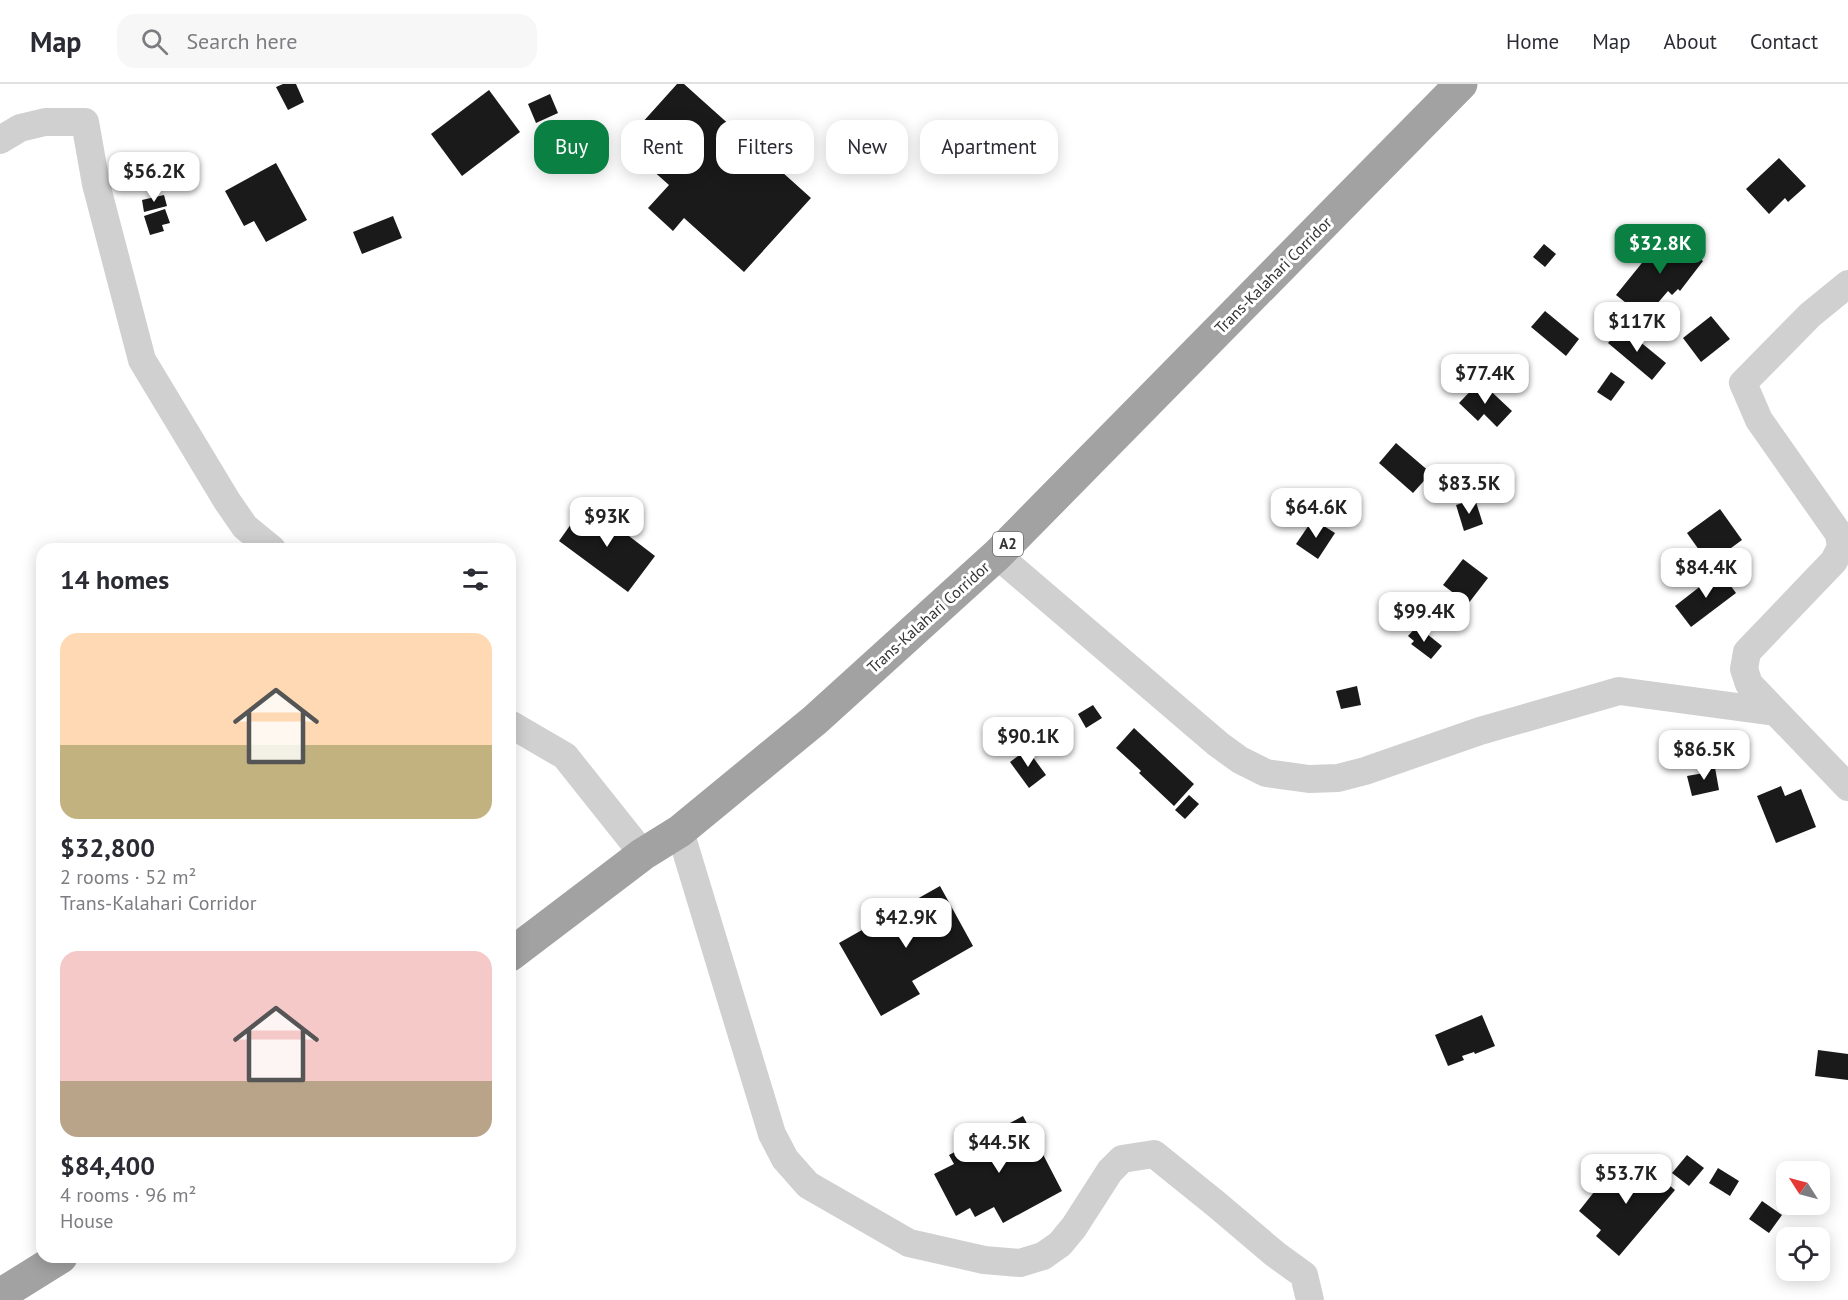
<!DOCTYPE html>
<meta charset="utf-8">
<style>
body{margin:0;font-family:"PT Sans",sans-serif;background:#f7f7f7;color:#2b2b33;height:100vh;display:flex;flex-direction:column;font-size:22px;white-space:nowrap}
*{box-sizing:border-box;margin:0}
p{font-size:20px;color:#7c7c81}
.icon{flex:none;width:33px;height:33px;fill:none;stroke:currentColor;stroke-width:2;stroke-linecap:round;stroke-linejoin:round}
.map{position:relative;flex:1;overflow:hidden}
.drawer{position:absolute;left:36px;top:459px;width:480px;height:720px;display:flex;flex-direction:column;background:#fff;border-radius:18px;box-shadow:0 3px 15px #0003}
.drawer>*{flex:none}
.hud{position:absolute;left:534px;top:36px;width:570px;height:54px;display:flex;gap:12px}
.needle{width:39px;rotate:306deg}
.fabs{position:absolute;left:1776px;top:1077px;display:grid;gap:12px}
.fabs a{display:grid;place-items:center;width:54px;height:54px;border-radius:12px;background:#fff;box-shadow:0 3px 15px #0003;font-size:30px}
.price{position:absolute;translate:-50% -51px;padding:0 14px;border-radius:12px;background:#fff;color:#222;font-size:20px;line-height:39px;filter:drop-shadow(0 2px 3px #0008)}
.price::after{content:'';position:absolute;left:50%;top:36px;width:18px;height:14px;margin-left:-9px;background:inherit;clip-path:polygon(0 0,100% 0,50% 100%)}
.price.on{background:#0b8043;color:#fff}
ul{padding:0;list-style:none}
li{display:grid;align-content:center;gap:12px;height:318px;padding:0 24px}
li span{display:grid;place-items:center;height:186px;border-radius:18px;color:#555}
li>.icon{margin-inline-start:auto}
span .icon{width:108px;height:108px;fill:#fffc;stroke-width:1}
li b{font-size:26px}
h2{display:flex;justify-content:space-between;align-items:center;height:72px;padding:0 24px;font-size:26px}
.tag{padding:0 21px;border-radius:18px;background:#fff;box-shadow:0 3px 15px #0003;font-size:21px;line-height:54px}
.tag.on{background:#0b8043;color:#fff}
header{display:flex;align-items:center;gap:36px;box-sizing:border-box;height:84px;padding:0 30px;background:#fff;border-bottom:2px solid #e1e1e2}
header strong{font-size:28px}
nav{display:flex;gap:33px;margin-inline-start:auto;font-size:21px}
.search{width:420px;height:54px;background:#f7f7f7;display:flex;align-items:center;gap:15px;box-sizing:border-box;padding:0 21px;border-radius:18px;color:#7c7c81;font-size:22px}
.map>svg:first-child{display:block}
.building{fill:#1a1a1a}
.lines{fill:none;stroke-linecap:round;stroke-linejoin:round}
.minor{stroke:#d0d0d0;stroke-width:28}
.trunk{stroke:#a2a2a2;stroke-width:33}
.labels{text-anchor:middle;stroke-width:6;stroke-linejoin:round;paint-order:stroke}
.shield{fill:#fff;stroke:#707070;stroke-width:1.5}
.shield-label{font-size:15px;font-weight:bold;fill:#333}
.street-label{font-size:16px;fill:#333;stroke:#fff}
</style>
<header>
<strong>Map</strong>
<div class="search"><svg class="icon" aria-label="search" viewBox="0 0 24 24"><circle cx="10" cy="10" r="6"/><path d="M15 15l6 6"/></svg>Search here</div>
<nav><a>Home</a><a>Map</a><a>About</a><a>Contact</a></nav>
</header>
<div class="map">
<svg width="1848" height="1216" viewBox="0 0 1848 1216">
<rect width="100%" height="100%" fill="#fff"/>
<g class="building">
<path d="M283,0H296L304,18L288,26L276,3Z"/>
<path d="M677,0H684L811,114L744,188L684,134L673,147L648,124L669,101L623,60Z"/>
<path d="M489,6L520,48L462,92L431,50Z"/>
<path d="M550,10L558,29L536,39L528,20Z"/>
<path d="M1779,74L1806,102L1788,118L1785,114L1769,130L1746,105Z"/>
<path d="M276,79L307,136L266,158L254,137L244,142L225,107Z"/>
<path d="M164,111L167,122L144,128L142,116Z"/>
<path d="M165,125L170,139L162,141L164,147L150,151L144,132Z"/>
<path d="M393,132L402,154L362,170L353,148Z"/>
<path d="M1667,148L1703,177L1680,207L1678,205L1672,211L1668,207L1645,234L1616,211Z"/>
<path d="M1544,160L1556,170L1545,183L1533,173Z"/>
<path d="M1545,227L1579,255L1566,272L1531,243Z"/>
<path d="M1711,232L1730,255L1701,278L1683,254Z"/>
<path d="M1622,243L1666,279L1652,296L1608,259Z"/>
<path d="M1611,288L1625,298L1611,317L1597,308Z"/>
<path d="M1480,297L1512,327L1497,343L1484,330L1478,337L1459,319Z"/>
<path d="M1396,359L1431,389L1413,409L1379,379Z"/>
<path d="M1475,415L1483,440L1464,447L1456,421Z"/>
<path d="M586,419L655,472L628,508L559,457Z"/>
<path d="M1720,425L1742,456L1709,480L1687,449Z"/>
<path d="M1313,435L1335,449L1318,475L1296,460Z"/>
<path d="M1463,475L1488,494L1468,520L1443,501Z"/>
<path d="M1720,487L1736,509L1691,543L1675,522Z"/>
<path d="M1417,542L1442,562L1431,575L1411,560L1414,557L1408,552Z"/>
<path d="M1357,602L1361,621L1341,625L1336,607Z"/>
<path d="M1093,621L1102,634L1086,644L1078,630Z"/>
<path d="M1134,644L1194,700L1174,722L1139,689L1141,687L1116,664Z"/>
<path d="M1027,665L1046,691L1029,704L1010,678Z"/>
<path d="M1714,678L1719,706L1692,712L1687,692L1704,689L1702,680Z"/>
<path d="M1781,702L1785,712L1801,705L1816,743L1776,759L1757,712Z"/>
<path d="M1189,711L1199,720L1185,735L1175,726Z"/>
<path d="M940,802L973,862L912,897L920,910L881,932L839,859Z"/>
<path d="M1482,931L1495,962L1475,970L1474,968L1462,972L1464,976L1448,982L1435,951Z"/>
<path d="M1818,966L1848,970V996L1815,992Z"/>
<path d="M1023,1032L1062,1107L1003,1139L994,1123L975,1133L970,1124L956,1132L934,1090L954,1080L949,1071Z"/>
<path d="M1687,1071L1704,1084L1689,1102L1672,1089Z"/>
<path d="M1634,1072L1675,1106L1619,1172L1596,1152L1601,1146L1579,1127L1598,1103L1603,1107Z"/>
<path d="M1718,1084L1739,1097L1730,1112L1709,1099Z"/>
<path d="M1762,1117L1782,1131L1769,1149L1749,1135Z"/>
</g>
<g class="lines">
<g class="minor">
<path d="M0,56L20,44L45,38H85L96,100L142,276L227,417L245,443L272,465"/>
<path d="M1848,200L1810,231L1743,299L1759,336L1839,450L1841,463L1834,477L1747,568L1744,585L1749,600L1848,703"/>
<path d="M997,471L1218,660L1240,676L1266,689L1309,695L1338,694L1365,687L1480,647L1619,607L1775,628"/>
<path d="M510,640L565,672L643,770"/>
<path d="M680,747L772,1050L785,1075L808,1101L909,1159L984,1176L1020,1179L1043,1172L1060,1160L1074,1143L1110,1087L1122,1075L1154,1070L1216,1120L1275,1170L1304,1191L1310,1216"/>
</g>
<g class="trunk">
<path d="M510,871L643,770L680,747L815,636L997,471L1461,0"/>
<path d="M0,1211L61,1173"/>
</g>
</g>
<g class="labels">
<rect class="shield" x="993" y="448" width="30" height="24" rx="4.5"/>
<g class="shield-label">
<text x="1008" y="465">A2</text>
</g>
<g class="street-label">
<text transform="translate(1273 191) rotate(-45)" y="6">Trans-Kalahari Corridor</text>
<text transform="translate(928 533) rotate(-42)" y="6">Trans-Kalahari Corridor</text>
</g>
</g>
</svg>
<div class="fabs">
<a><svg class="needle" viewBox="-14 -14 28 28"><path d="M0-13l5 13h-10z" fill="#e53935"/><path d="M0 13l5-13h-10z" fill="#7c7c81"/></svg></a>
<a><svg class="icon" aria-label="locate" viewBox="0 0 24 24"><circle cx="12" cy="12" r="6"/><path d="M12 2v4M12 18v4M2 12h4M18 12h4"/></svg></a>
</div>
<b class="price" style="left:154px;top:119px">$56.2K</b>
<b class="price on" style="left:1660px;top:191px">$32.8K</b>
<b class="price" style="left:1637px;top:269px">$117K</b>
<b class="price" style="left:1485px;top:321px">$77.4K</b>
<b class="price" style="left:1469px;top:431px">$83.5K</b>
<b class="price" style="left:1316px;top:455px">$64.6K</b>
<b class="price" style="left:607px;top:464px">$93K</b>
<b class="price" style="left:1706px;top:515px">$84.4K</b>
<b class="price" style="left:1424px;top:559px">$99.4K</b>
<b class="price" style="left:1028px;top:684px">$90.1K</b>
<b class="price" style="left:1704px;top:697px">$86.5K</b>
<b class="price" style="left:906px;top:865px">$42.9K</b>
<b class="price" style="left:999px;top:1090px">$44.5K</b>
<b class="price" style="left:1626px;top:1121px">$53.7K</b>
<div class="hud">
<a class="tag on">Buy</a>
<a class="tag">Rent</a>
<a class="tag">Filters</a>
<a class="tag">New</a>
<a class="tag">Apartment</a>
</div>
<section class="drawer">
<h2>14 homes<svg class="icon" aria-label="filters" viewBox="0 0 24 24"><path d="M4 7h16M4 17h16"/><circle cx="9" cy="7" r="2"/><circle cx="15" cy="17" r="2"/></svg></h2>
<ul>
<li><span style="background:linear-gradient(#ffd9b3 60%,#c2b280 0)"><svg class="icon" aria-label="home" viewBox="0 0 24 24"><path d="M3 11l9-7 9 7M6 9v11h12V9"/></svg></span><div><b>$32,800</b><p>2 rooms · 52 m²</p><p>Trans-Kalahari Corridor</p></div></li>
<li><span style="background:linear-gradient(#f6c9c9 70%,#b9a48a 0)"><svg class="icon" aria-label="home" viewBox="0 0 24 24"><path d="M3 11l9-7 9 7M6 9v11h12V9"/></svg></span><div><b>$84,400</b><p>4 rooms · 96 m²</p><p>House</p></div></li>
</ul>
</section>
</div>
